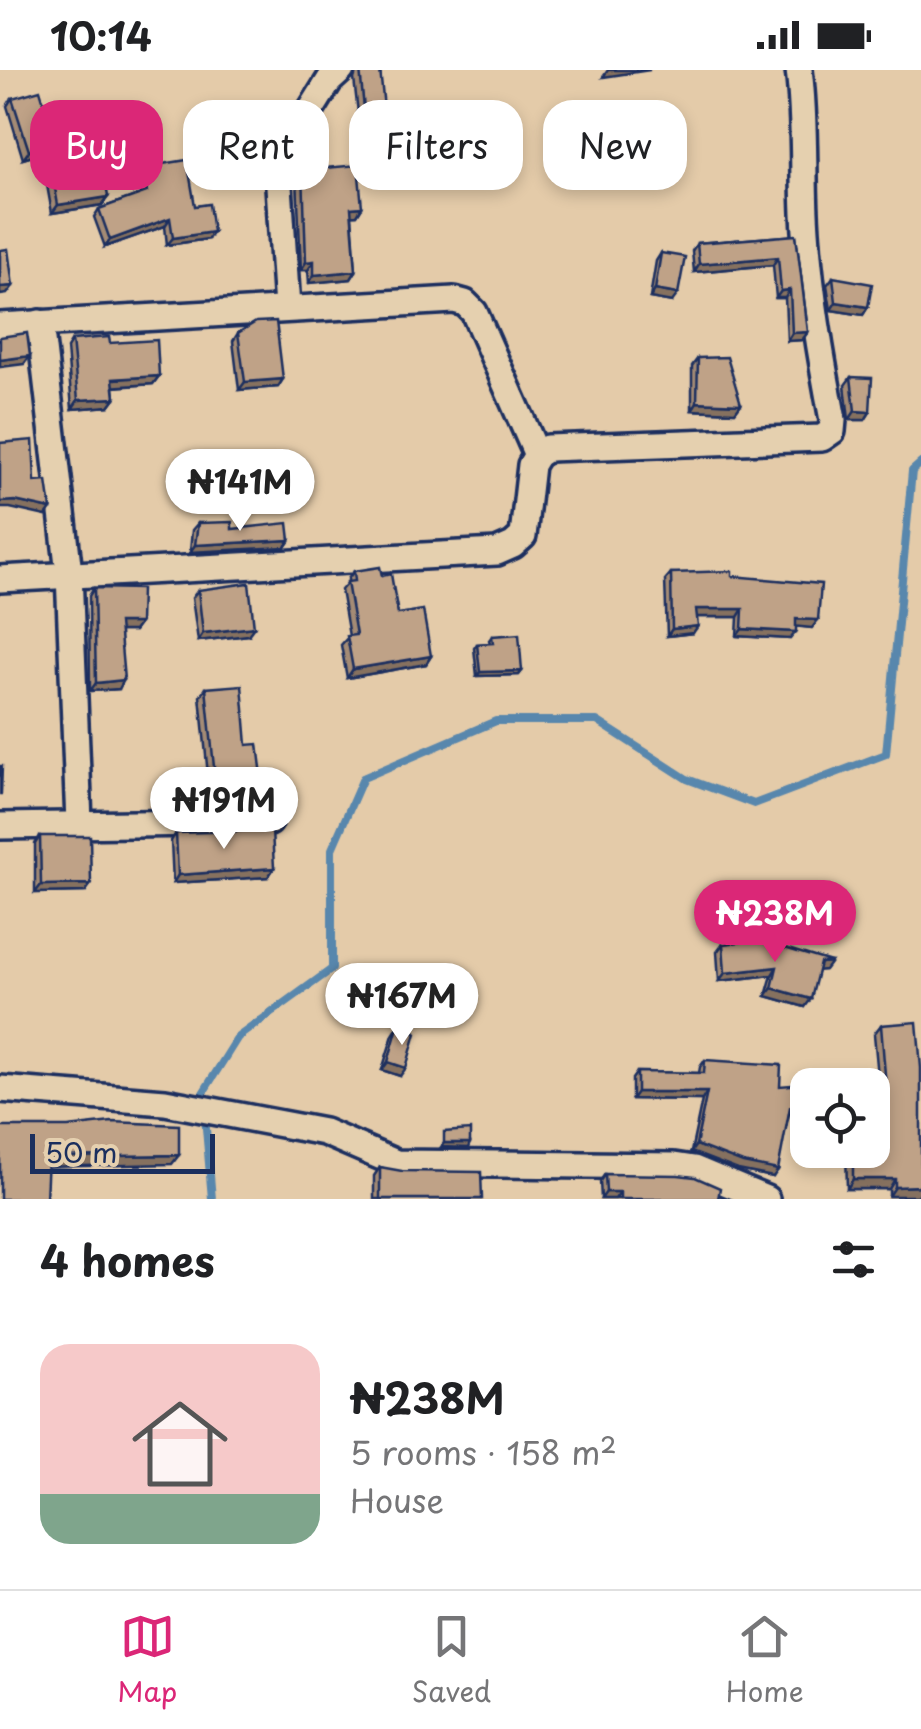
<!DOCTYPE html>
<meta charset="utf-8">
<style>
body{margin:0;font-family:"Playpen Sans",sans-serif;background:#f6f6f6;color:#202124;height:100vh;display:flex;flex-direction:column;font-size:38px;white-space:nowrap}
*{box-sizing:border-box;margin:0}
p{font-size:32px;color:#757577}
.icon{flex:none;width:55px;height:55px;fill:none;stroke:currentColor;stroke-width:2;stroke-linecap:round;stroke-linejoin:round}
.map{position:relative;height:1129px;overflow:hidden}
.details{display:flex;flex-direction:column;background:#fff;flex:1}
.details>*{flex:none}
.banner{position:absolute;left:30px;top:30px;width:862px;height:90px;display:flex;gap:20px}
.controls{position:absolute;left:790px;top:998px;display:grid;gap:20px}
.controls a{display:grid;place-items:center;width:100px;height:100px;border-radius:20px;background:#fff;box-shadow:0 5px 15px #0003;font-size:50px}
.scale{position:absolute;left:30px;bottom:25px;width:185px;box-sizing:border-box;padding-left:10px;border:5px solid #1b2f5e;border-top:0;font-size:28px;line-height:35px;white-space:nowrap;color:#1b2f5e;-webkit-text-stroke:8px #e5d0af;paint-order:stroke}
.price{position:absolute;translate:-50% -85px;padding:0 22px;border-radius:35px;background:#fff;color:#222;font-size:32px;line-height:65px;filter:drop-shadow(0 2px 5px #0008)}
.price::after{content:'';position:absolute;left:50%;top:60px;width:30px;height:22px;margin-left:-15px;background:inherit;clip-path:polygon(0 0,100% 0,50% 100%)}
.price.active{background:#db2777;color:#fff}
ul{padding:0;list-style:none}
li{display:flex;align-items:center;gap:30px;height:250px;padding:0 40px}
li+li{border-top:2px solid #e0e0e0}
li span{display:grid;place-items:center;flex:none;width:280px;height:200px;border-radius:30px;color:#555}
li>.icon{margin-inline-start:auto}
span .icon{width:120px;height:120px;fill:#fffc;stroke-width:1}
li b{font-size:42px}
h2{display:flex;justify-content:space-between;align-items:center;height:120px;padding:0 40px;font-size:42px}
.tag{padding:0 35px;border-radius:30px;background:#fff;box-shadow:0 5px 15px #0003;font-size:35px;line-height:90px}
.tag.active{background:#db2777;color:#fff}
.status{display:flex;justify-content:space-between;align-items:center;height:70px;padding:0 50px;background:#fff;direction:ltr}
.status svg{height:28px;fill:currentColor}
.tabs{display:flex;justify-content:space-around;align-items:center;height:140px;border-top:2px solid #e0e0e0;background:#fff;font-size:28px;color:#757577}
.tabs a{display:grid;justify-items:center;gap:5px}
.tabs .active{color:#db2777}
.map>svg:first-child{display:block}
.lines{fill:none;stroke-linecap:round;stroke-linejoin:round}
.stream{stroke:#5987ad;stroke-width:8}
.street-casing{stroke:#1b2f5e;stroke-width:32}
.street{stroke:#e5d0af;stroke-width:25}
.wall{fill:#a48b74;stroke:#1b2f5e;stroke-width:2.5}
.shaded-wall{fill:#86715e;stroke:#1b2f5e;stroke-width:2.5}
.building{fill:#bfa287;stroke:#1b2f5e;stroke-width:2.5}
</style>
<div class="status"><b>10:14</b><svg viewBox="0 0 49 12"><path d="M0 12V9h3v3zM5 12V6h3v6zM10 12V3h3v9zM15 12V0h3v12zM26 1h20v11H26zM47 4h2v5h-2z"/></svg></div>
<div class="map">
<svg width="921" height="1129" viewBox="0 0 921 1129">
<rect width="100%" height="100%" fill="#e4cba9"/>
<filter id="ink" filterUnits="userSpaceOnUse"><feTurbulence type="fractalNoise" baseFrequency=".01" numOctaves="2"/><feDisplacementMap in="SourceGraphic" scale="20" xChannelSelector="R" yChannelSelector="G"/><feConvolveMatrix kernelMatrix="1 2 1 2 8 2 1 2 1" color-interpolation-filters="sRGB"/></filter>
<g filter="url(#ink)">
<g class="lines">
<path class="stream" d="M212,1129L203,1023L238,967L332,899V779L363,708L496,651H597L687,709L754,734L886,684L912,401L921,393"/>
<defs>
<g id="street">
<path d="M287,238L279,116L288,77L329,11L341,0"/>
<path d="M40,253L69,503L79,753"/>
<path d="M0,256L454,230L465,233L474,242L537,385"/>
<path d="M0,509L497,482L513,475L523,466L531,395L537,385L548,378L822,368L832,361L833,350C821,288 810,225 806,161C802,107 806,53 799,0"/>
<path d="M0,756L269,752"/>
<path d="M0,1019L165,1032L324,1062L396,1093L674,1096L694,1099L766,1129"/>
</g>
</defs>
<use href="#street" class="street-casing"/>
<use href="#street" class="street"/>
</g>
<g class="wall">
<path d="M357,0H380L384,93L364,95L354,9Z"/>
<path d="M12,28L56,73L50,81L23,89L7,36Z"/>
<path d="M51,96L108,127L102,135L52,143L45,104Z"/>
<path d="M144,97L195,136L208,169L167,175L165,156L105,177L94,147L99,139L141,124L139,105Z"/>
<path d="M303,100L362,137L357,145H352L356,201L351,209L309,213L308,200H301L297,108Z"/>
<path d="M796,165L808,262L802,270L787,271L785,228H776L773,195L694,202L692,181L697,173Z"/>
<path d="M661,183L672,232L650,228L656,191Z"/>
<path d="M833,207L868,237L863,245L831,240L827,215Z"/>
<path d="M238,263L283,309L278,317L239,320L233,271Z"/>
<path d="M72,270L110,273L159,306L153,314L114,317L115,328L109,336L72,339L67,278Z"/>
<path d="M698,288L741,334L735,342L692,340V296Z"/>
<path d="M851,307L870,342L865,350H849L845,315Z"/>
<path d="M198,453L232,459L290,470L285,477L190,482L192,460Z"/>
<path d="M354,501L382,506L398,544L431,586L426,594L347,608L341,575L349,566L341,520L348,512V509Z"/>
<path d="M671,503L732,506L812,558L796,556L790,569L737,566L738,547H697L693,563L667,566L665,510Z"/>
<path d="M94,518L140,553L134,561H120L119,619L90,621L89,526Z"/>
<path d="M198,520L248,565L198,571L192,528Z"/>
<path d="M492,566L522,601L519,605L477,606L474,578L477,574L490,573L489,570Z"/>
<path d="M206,618L247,675L264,722L258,730L211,735L200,626Z"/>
<path d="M176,763L274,798L268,807L173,813L171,771Z"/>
<path d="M40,766L91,814L85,822L35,823V774Z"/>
<path d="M723,874L825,900H818L805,937L766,926L772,905L719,911L717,882Z"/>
<path d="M881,955L918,1126H889V1119H847L846,1080H872L879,1017L874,964Z"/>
<path d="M398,957L400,1006L382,1000L393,965Z"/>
<path d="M705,990L780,1016L808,1042L789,1044L773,1107L738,1100L691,1082L702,1030L632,1029V1009L637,1002L699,1003L700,997Z"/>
<path d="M380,1097L482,1129H374V1106Z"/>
<path d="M605,1104L718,1129H601L600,1111Z"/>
</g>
<g class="shaded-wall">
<path d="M608,0H650L603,7Z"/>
<path d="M56,73L50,81L23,89L29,81Z"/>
<path d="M389,85L384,93L364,95L369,87Z"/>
<path d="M108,127L102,135L52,143L58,135Z"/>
<path d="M362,137L357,145L345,146L351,138Z"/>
<path d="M170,148L165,156L105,177L110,170Z"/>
<path d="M213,162L208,169L167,175L173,168Z"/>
<path d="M778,187L773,195L694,202L699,194Z"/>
<path d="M314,191L308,200H301L306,192Z"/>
<path d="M356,201L351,209L309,213L314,205Z"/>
<path d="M13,216L7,224L0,225V217Z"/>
<path d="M655,220L678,224L672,232L650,228Z"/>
<path d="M790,220L785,228H776L781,221Z"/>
<path d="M836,232L868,237L863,245L831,240Z"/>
<path d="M808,262L802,270L787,271L792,263Z"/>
<path d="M30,286L24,294L0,297V290Z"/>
<path d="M159,306L153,314L107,317L113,309Z"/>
<path d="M283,309L278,317L239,320L245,312Z"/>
<path d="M115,328L109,336L72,339L78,330Z"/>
<path d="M697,332L741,334L735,342L692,340Z"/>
<path d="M855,341L870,342L865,350H849Z"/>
<path d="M15,431L51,439L46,446L10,438H0V432Z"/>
<path d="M290,470L285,477L190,482L195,475Z"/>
<path d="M696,539H743L738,547H691Z"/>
<path d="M796,549L818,550L812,558L791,556Z"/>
<path d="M119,553H140L134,561H114Z"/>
<path d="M698,556L693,563L667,566L672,559Z"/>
<path d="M254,557L248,565L198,571L203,563Z"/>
<path d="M742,559L796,562L790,569L737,566Z"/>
<path d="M431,586L426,594L347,608L353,599Z"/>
<path d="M522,601L519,605L477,606L480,602Z"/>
<path d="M124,610L119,619L90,621L96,613Z"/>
<path d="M264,722L258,730L211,735L217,727Z"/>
<path d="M274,798L268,807L173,813L178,805Z"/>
<path d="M91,814L85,822L35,823L41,815Z"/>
<path d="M831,892L825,900L815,901L820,893Z"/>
<path d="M777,897L772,905L719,911L725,903Z"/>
<path d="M772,918L811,929L805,937L766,926Z"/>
<path d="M388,992L406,998L400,1006L382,1000Z"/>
<path d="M637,1022H707L702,1030L632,1029Z"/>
<path d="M808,1036V1042L785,1044L790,1037Z"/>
<path d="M444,1073H470L468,1078L441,1077Z"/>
<path d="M696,1075L778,1100L773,1107L738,1100L691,1082Z"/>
<path d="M179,1085L172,1094L41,1097L48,1087Z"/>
<path d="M853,1109H895L889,1119H847Z"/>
<path d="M921,1116V1121L918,1126H889L895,1117Z"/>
<path d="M606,1122H620L615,1129H601Z"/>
</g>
<g class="building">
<path d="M360,0H380L389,85L369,87Z"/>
<path d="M40,20L56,73L29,81L12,28Z"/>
<path d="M102,88L108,127L58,135L51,96Z"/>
<path d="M187,90L195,136L209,134L213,162L173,168L170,148L110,170L99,139L147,122L144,97Z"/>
<path d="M358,95L362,137L351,138L356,201L314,205V191L306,192L303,100Z"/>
<path d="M796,165L808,262L792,263L790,220L781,221L778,187L699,194L697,173Z"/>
<path d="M8,179L13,216L0,217V180Z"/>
<path d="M661,183L685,187L678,224L655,220Z"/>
<path d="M833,207L872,214L868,237L836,232Z"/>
<path d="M276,251L283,309L245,312L238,263L256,252Z"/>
<path d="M27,263L30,286L0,290V267Z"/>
<path d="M109,267L110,273L157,270L159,306L113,309L115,328L78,330L72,270Z"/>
<path d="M727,287L741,334L697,332L698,288Z"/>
<path d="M851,307L872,308L870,342L855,341Z"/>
<path d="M33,370L35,412L47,411L51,439L15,431L0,432V373Z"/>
<path d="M232,452V459L288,453L290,470L195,475L198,453Z"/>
<path d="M380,497L382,506L391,504L398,544L423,540L431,586L353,599L347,566L356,565L347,512L355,511L354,501Z"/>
<path d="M732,501V506L821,514L818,550L796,549V562L742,559L743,539H696L698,556L672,559L671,503Z"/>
<path d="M249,513L254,557L203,563L198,520Z"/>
<path d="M94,518L141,519L140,553H119L124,610L96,613Z"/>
<path d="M519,564L522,601L480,602L477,574L493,573L492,566Z"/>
<path d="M242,615L247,675L258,674L264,722L217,727L206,618Z"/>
<path d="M0,696H2L1,724H0Z"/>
<path d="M272,760L274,798L178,805L176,763Z"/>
<path d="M40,766H90L91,814L41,815Z"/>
<path d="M758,870L831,892L820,893L811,929L772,918L777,897L725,903L723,874Z"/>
<path d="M917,952L921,998V1116L895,1117V1109H853V1080H872V1017H886L881,955Z"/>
<path d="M398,957L416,963L406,998L388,992Z"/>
<path d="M705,990L781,995L780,1016L839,1011V1015H808V1036L790,1037L778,1100L743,1093L696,1075L707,1022H637V1002L704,1003Z"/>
<path d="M112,1052L179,1055V1085L48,1087L46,1129H0V1057H68Z"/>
<path d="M470,1060V1073H444V1062Z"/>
<path d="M380,1097L402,1101L481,1102L482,1129H380Z"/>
<path d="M605,1104L678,1105L695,1107L720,1118L718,1129H620V1122H606Z"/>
</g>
</g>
</svg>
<div class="controls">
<a><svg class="icon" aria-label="locate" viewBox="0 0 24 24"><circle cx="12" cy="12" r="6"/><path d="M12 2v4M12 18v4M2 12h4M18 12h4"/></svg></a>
</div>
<div class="scale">50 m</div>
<b class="price" style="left:240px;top:464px">₦141M</b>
<b class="price" style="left:224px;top:782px">₦191M</b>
<b class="price active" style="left:775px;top:895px">₦238M</b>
<b class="price" style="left:402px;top:978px">₦167M</b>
<div class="banner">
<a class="tag active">Buy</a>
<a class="tag">Rent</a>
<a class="tag">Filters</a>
<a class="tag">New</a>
</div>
</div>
<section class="details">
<h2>4 homes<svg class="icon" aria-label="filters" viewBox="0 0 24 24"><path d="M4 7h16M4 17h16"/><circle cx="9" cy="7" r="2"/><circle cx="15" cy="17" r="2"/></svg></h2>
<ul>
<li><span style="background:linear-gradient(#f6c9c9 75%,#7fa58c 0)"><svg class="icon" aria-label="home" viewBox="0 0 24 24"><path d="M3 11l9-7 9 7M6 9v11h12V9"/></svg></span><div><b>₦238M</b><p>5 rooms · 158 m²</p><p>House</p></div></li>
</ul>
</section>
<nav class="tabs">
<a class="active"><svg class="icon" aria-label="map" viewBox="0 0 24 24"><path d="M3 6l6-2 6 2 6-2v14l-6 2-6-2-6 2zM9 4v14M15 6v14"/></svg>Map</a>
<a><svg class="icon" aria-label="saved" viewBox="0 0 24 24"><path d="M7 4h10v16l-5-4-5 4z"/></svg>Saved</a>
<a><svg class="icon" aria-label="home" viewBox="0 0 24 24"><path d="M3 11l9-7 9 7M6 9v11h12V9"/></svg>Home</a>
</nav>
